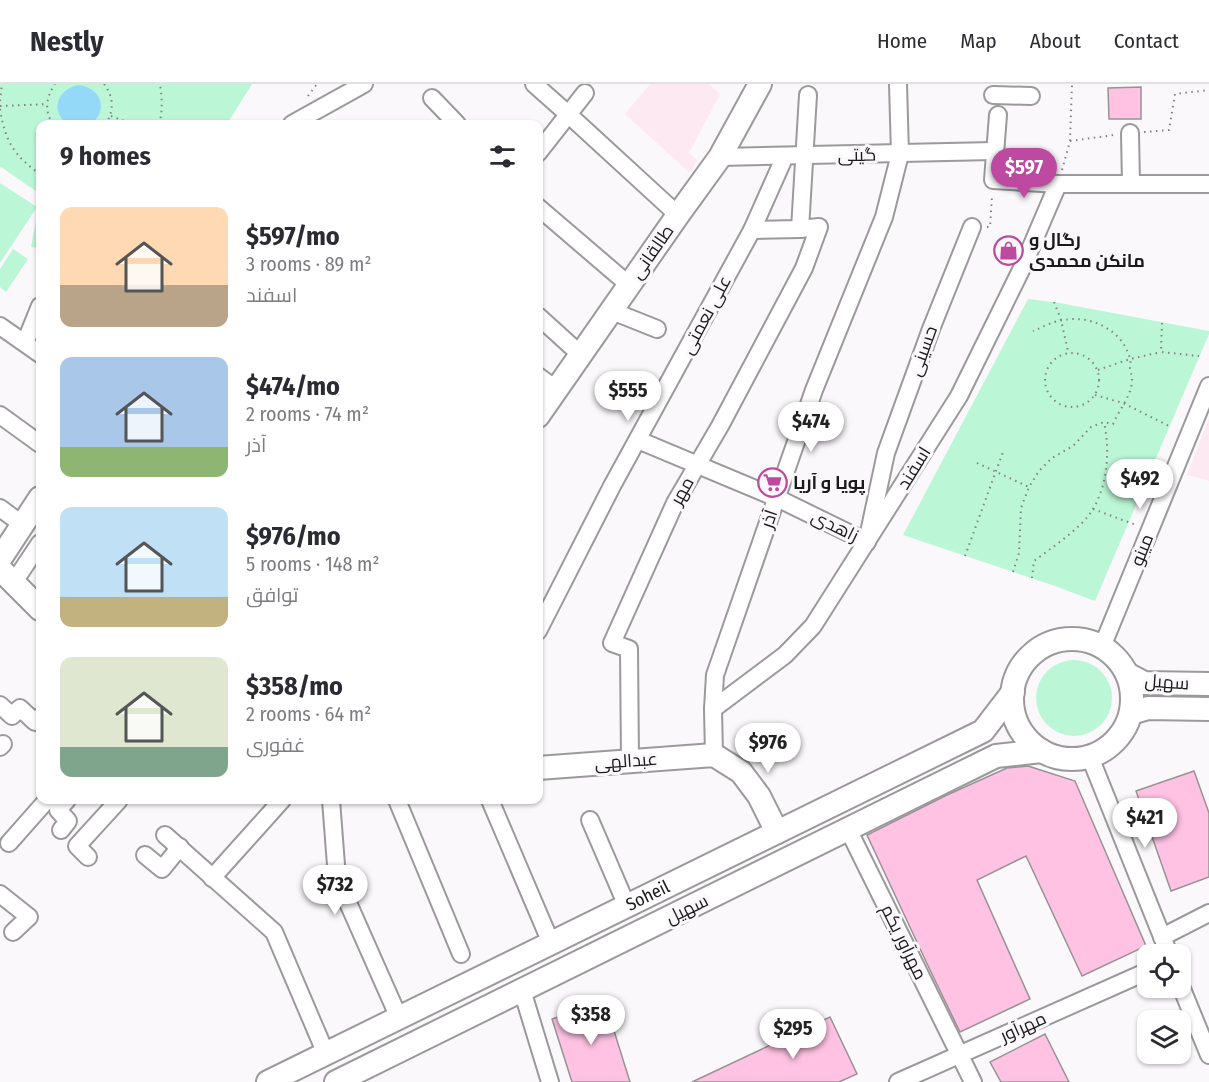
<!DOCTYPE html>
<meta charset="utf-8">
<style>
body{margin:0;font-family:"Fira Sans Condensed",Cairo,sans-serif;background:#f7f7f7;color:#2b2b33;height:100vh;display:flex;flex-direction:column;font-size:22px;white-space:nowrap}
*{box-sizing:border-box;margin:0}
p{font-size:20px;color:#7c7c81}
.icon{flex:none;width:33px;height:33px;fill:none;stroke:currentColor;stroke-width:2;stroke-linecap:round;stroke-linejoin:round}
.map{position:relative;flex:1;overflow:hidden}
.details{position:absolute;left:36px;top:36px;width:507px;height:684px;display:flex;flex-direction:column;background:#fff;border-radius:12px;box-shadow:0 2px 4px #0004}
.details>*{flex:none}
.buttons{position:absolute;left:1137px;top:860px;display:grid;gap:12px}
.buttons a{display:grid;place-items:center;width:54px;height:54px;border-radius:12px;background:#fff;box-shadow:0 2px 4px #0004;font-size:30px}
.price{position:absolute;translate:-50% -51px;padding:0 14px;border-radius:21px;background:#fff;color:#222;font-size:20px;line-height:39px;filter:drop-shadow(0 2px 3px #0008)}
.price::after{content:'';position:absolute;left:50%;top:36px;width:18px;height:14px;margin-left:-9px;background:inherit;clip-path:polygon(0 0,100% 0,50% 100%)}
.price.active{background:#bd49a1;color:#fff}
ul{padding:0;list-style:none}
li{display:flex;align-items:center;gap:18px;height:150px;padding:0 24px}
li span{display:grid;place-items:center;flex:none;width:168px;height:120px;border-radius:12px;color:#555}
li>.icon{margin-inline-start:auto}
span .icon{width:72px;height:72px;fill:#fffc;stroke-width:1}
li b{font-size:26px}
h2{display:flex;justify-content:space-between;align-items:center;height:72px;padding:0 24px;font-size:26px}
header{display:flex;align-items:center;gap:36px;box-sizing:border-box;height:84px;padding:0 30px;background:#fff;border-bottom:2px solid #e1e1e2}
header strong{font-size:28px}
nav{display:flex;gap:33px;margin-inline-start:auto;font-size:21px}
.map>svg:first-child{display:block}
.education{fill:#fde9f1}
.green{fill:#bbf6d6}
.water{fill:#94d9f7}
.building{fill:#ffc2e3;stroke:#979395;stroke-width:1.5}
.lines{fill:none;stroke-linecap:round;stroke-linejoin:round}
.street-casing{stroke:#9c999c;stroke-width:20}
.secondary-casing{stroke:#9c999c;stroke-width:26}
.path{stroke:#848184;stroke-width:2;stroke-dasharray:1.5 4.5;stroke-linecap:butt}
.street{stroke:#fff;stroke-width:16}
.secondary{stroke:#fff;stroke-width:22}
.labels{text-anchor:middle;stroke-width:6;stroke-linejoin:round;paint-order:stroke}
.street-label{font-size:18px;fill:#1b191b;stroke:#fbf8fb}
.poi-label{font-size:18px;font-weight:bold;fill:#1b191b;stroke:#fbf8fb;text-anchor:start}
</style>
<header>
<strong>Nestly</strong>
<nav><a>Home</a><a>Map</a><a>About</a><a>Contact</a></nav>
</header>
<div class="map">
<svg width="1209" height="998" viewBox="0 0 1209 998">
<rect width="100%" height="100%" fill="#fbf8fb"/>
<g class="education">
<path d="M650,0H709L720,10L689,69L697,76L690,89L625,30Z"/>
<path d="M1209,334V397L1187,391Z"/>
</g>
<g class="green">
<path d="M0,0H252L227,40H40V110L1,83L0,84Z"/>
<path d="M0,99L37,123L0,179Z"/>
<path d="M38,126L40,127V164L31,163Z"/>
<path d="M13,165L28,175L6,208L0,203V185Z"/>
<path d="M1028,215L1054,218L1209,247V250L1095,517L1055,502L903,451Z"/>
<circle cx="1074" cy="614" r="38"/>
</g>
<path class="water" d="M78,1C100,3 109,24 92,40H67C50,26 57,6 78,1Z"/>
<g class="building">
<path d="M1141,3V35H1109L1108,4Z"/>
<path d="M1028,682L1075,697L1146,862L1082,892L1026,772L977,796L1030,915L960,948L930,886L867,751L947,711L1007,684Z"/>
<path d="M1194,687L1209,729V793L1171,807L1136,707Z"/>
<path d="M605,918L630,998H572L552,935Z"/>
<path d="M830,933L857,990L839,998H692Z"/>
<path d="M1045,950L1069,998H1001L990,978Z"/>
</g>
<g class="lines">
<defs>
<g id="street">
<path d="M534,0L569,31L678,131"/>
<path d="M993,11L1031,12"/>
<path d="M432,14L457,40"/>
<path d="M998,31L993,96L1058,100H1209"/>
<path d="M292,40L364,0"/>
<path d="M1130,49L1131,100"/>
<path d="M538,69L585,9"/>
<path d="M720,73L994,67"/>
<path d="M538,123L629,201"/>
<path d="M800,145L808,11"/>
<path d="M612,227L657,245"/>
<path d="M538,232L581,271"/>
<path d="M0,242L40,270"/>
<path d="M25,259L40,222"/>
<path d="M538,292L557,306"/>
<path d="M0,331L40,360"/>
<path d="M638,356L777,414L867,458L886,369L931,245L972,143"/>
<path d="M0,424L23,441"/>
<path d="M14,498L40,459"/>
<path d="M538,547L612,402L752,146L785,72"/>
<path d="M1102,563L1209,302"/>
<path d="M0,621L12,632L20,624L35,638L40,633"/>
<path d="M713,625L785,571L813,542L959,312L1023,182L1058,100"/>
<path d="M0,663L3,660"/>
<path d="M714,671L713,625L715,591L814,306L884,133L900,70L898,0"/>
<path d="M1090,673L1169,870"/>
<path d="M630,677L629,565L612,559L675,419L720,342L804,184L819,143L800,145L752,146"/>
<path d="M331,716L337,794L399,934"/>
<path d="M397,716L461,870"/>
<path d="M490,716L551,859"/>
<path d="M590,736L627,822"/>
<path d="M848,745L973,998"/>
<path d="M61,746L68,737L58,726L67,716"/>
<path d="M165,751L274,848L326,970"/>
<path d="M9,759L47,716"/>
<path d="M145,771L162,785L180,763"/>
<path d="M88,773L77,762L119,716"/>
<path d="M212,794L282,716"/>
<path d="M0,810L29,833L13,848"/>
<path d="M1162,853L1209,829"/>
<path d="M1180,900L1209,971"/>
<path d="M522,906L550,998"/>
<path d="M898,998L1148,887"/>
</g>
<g id="secondary">
<path d="M538,332L678,131L720,73L760,0"/>
<path d="M0,475L40,414"/>
<path d="M0,485L40,525"/>
<circle cx="1072" cy="615" r="60"/>
<path d="M1127,590L1144,599L1209,600"/>
<path d="M1131,629L1148,624L1209,625"/>
<path d="M538,684L714,671L741,688L759,712L777,748"/>
<path id="s1" d="M268,998L983,647L1013,608"/>
<path d="M336,998L996,672L1042,667"/>
</g>
</defs>
<use href="#street" class="street-casing"/>
<use href="#secondary" class="secondary-casing"/>
<g class="path">
<path d="M104,0C114,13 114,26 106,40"/>
<path d="M308,12L317,0"/>
<path d="M0,17L2,0"/>
<path d="M0,22L47,20"/>
<path d="M0,25C5,57 14,72 40,90"/>
<path d="M111,32L132,40"/>
<path d="M53,40C44,27 46,13 55,0"/>
<path d="M159,40C163,27 162,14 160,0"/>
<path d="M1144,48L1169,46L1175,10L1209,6"/>
<path d="M1070,57L1114,51"/>
<path d="M1062,86L1070,57L1072,0"/>
<path d="M987,143H990L992,112"/>
<path d="M1054,218L1061,236L1068,267"/>
<path d="M1162,239L1161,268L1199,272"/>
<circle cx="1072" cy="296" r="27"/>
<path d="M1098,286L1130,275L1161,268"/>
<path d="M1095,311L1123,319L1169,342"/>
<path d="M977,379L1029,403"/>
<path d="M1093,425L1136,441"/>
<path d="M965,472L1003,368"/>
<path d="M1013,488L1019,469L1021,424L1029,403L1039,387L1052,374L1073,362L1091,343L1104,338L1113,340C1119,326 1131,312 1132,298C1132,293 1131,289 1130,284C1130,281 1131,278 1130,275C1123,246 1091,231 1064,236C1053,237 1043,243 1033,247"/>
<path d="M1032,494L1034,477C1051,464 1082,444 1093,425C1108,400 1110,365 1104,338"/>
</g>
<use href="#street" class="street"/>
<use href="#secondary" class="secondary"/>
</g>
<defs>
<symbol id="shop-ring" viewBox="-11 -11 22 22"><circle r="9.5" fill="#fbf8fb" stroke="#bd49a1" stroke-width="1.5"/><path d="M-5-2.5h2.3a2.7 3.5 0 0 1 5.4 0H5L5.5 6h-11ZM-1.5-2.5h3a1.5 2.3 0 0 0-3 0Z" fill="#bd49a1"/></symbol>
<symbol id="supermarket-ring" viewBox="-11 -11 22 22"><circle r="9.5" fill="#fbf8fb" stroke="#bd49a1" stroke-width="1.5"/><path d="M-6-5.5h2.5l.6 2H6L4.5 2H-2.5L-4.4-4H-6ZM-1.5 3.2a1.3 1.3 0 1 0 .1 0ZM3 3.2a1.3 1.3 0 1 0 .1 0Z" fill="#bd49a1"/></symbol>
</defs>
<g fill-rule="evenodd">
<use href="#shop-ring" x="992" y="150" width="33" height="33"/>
<use href="#supermarket-ring" x="756" y="382" width="33" height="33"/>
</g>
<g class="labels">
<g class="street-label">
<text transform="translate(857 71) rotate(-1)" y="6">گیتی</text>
<text transform="translate(652 168) rotate(-55)" y="6">طالقانی</text>
<text transform="translate(706 231) rotate(-62)" y="6">علی نعمتی</text>
<text transform="translate(923 267) rotate(-70)" y="6">حسینی</text>
<text transform="translate(914 384) rotate(-58)" y="6">اسفند</text>
<text transform="translate(682 407) rotate(-61)" y="6">مهر</text>
<text transform="translate(769 435) rotate(-71)" y="6">آذر</text>
<text transform="translate(835 442) rotate(26)" y="6">زاهدی</text>
<text transform="translate(1142 466) rotate(-68)" y="6">مینو</text>
<text transform="translate(1167 598) rotate(4)" y="6">سهیل</text>
<text transform="translate(626 677) rotate(-4)" y="6">عبدالهی</text>
<text dy="6" stroke="none"><textPath href="#s1" startOffset="423">Soheil</textPath></text>
<text transform="translate(687 825) rotate(-26)" y="6">سهیل</text>
<text transform="translate(904 858) rotate(64)" y="6">مهرآور یکم</text>
<text transform="translate(1023 943) rotate(-24)" y="6">مهرآور</text>
</g>
<g class="poi-label">
<text x="1029" y="162">رگال و<tspan x="1029" dy="21">مانکن محمدی</tspan></text>
<text x="793" y="405">پویا و آریا</text>
</g>
</g>
</svg>
<div class="buttons">
<a><svg class="icon" aria-label="locate" viewBox="0 0 24 24"><circle cx="12" cy="12" r="6"/><path d="M12 2v4M12 18v4M2 12h4M18 12h4"/></svg></a>
<a><svg class="icon" aria-label="layers" viewBox="0 0 24 24"><path d="M12 4l9 5-9 5-9-5zM3 14l9 5 9-5"/></svg></a>
</div>
<b class="price active" style="left:1024px;top:115px">$597</b>
<b class="price" style="left:628px;top:338px">$555</b>
<b class="price" style="left:811px;top:369px">$474</b>
<b class="price" style="left:1140px;top:426px">$492</b>
<b class="price" style="left:768px;top:690px">$976</b>
<b class="price" style="left:1145px;top:765px">$421</b>
<b class="price" style="left:335px;top:832px">$732</b>
<b class="price" style="left:591px;top:962px">$358</b>
<b class="price" style="left:793px;top:976px">$295</b>
<section class="details">
<h2>9 homes<svg class="icon" aria-label="filters" viewBox="0 0 24 24"><path d="M4 7h16M4 17h16"/><circle cx="9" cy="7" r="2"/><circle cx="15" cy="17" r="2"/></svg></h2>
<ul>
<li><span style="background:linear-gradient(#ffd9b3 65%,#b9a48a 0)"><svg class="icon" aria-label="home" viewBox="0 0 24 24"><path d="M3 11l9-7 9 7M6 9v11h12V9"/></svg></span><div><b>$597/mo</b><p>3 rooms · 89 m²</p><p>اسفند</p></div></li>
<li><span style="background:linear-gradient(#a9c7e8 75%,#8fb573 0)"><svg class="icon" aria-label="home" viewBox="0 0 24 24"><path d="M3 11l9-7 9 7M6 9v11h12V9"/></svg></span><div><b>$474/mo</b><p>2 rooms · 74 m²</p><p>آذر</p></div></li>
<li><span style="background:linear-gradient(#bfe0f5 75%,#c2b280 0)"><svg class="icon" aria-label="home" viewBox="0 0 24 24"><path d="M3 11l9-7 9 7M6 9v11h12V9"/></svg></span><div><b>$976/mo</b><p>5 rooms · 148 m²</p><p>توافق</p></div></li>
<li><span style="background:linear-gradient(#dfe7d0 75%,#7fa58c 0)"><svg class="icon" aria-label="home" viewBox="0 0 24 24"><path d="M3 11l9-7 9 7M6 9v11h12V9"/></svg></span><div><b>$358/mo</b><p>2 rooms · 64 m²</p><p>غفوری</p></div></li>
</ul>
</section>
</div>
